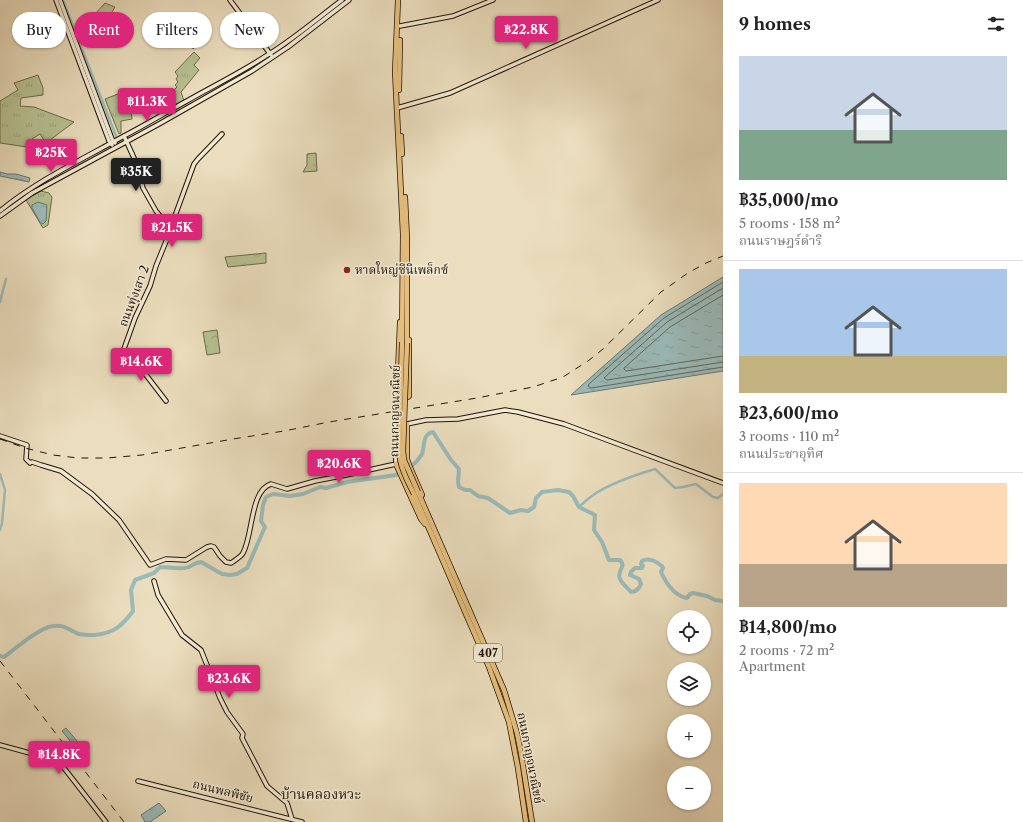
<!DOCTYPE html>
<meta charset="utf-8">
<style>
body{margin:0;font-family:"Libre Caslon Text","Noto Serif Thai",serif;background:#f2f2f2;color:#222;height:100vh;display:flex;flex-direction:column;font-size:15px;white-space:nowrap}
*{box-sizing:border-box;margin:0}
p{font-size:13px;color:#767676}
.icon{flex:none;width:22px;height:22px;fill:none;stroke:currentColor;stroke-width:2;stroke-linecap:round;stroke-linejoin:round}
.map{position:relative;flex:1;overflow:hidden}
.sheet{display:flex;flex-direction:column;background:#fff;width:300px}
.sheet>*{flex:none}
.guide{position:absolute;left:12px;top:12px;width:380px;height:36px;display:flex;gap:8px}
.fabs{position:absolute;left:667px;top:610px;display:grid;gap:8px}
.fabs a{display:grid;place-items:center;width:44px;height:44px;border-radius:50%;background:#fff;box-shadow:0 1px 3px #0004;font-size:20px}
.price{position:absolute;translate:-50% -34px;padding:0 9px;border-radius:4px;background:#db2777;color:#fff;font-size:13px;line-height:26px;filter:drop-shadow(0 1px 2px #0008)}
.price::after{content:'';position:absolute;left:50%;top:24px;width:12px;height:9px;margin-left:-6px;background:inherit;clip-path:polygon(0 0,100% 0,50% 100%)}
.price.active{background:#222;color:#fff}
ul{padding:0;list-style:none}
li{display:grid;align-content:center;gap:8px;height:212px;padding:0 16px}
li+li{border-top:1px solid #e0e0e0}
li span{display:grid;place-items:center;height:124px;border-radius:0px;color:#555}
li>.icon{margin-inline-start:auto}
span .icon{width:72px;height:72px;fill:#fffc;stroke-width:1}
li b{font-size:17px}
h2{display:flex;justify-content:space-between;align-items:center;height:48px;padding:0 16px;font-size:17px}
.tag{padding:0 14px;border-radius:18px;background:#fff;box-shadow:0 1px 3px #0004;font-size:14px;line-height:36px}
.tag.active{background:#db2777;color:#fff}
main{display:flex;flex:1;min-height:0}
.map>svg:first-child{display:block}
.grass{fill:url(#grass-tufts);stroke:#6c6a4a}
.forest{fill:url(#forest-crowns);stroke:#6c6a4a}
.water{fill:url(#water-ripples);stroke:#6a7871}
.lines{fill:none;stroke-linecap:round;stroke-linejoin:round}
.shore{stroke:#5e675e;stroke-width:1}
.canal{stroke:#9bbbba;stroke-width:2.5}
.river{stroke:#9bbbba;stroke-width:4}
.secondary-casing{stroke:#211303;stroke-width:5.5}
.primary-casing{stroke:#211303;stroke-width:6}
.secondary{stroke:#f2ead5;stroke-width:3.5}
.primary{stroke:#e6bf7f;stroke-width:4.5}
.rail{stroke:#211303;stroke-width:1;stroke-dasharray:7 7;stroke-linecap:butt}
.primary-bridge-casing{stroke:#211303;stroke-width:6;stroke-linecap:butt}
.primary-bridge{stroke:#e6bf7f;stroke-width:4.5}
.poi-dot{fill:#8f2418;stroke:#f2ead5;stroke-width:1.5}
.labels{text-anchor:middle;stroke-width:3;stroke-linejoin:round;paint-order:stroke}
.shield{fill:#f2ead5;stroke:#605442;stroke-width:1}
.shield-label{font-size:11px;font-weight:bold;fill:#211303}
.poi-label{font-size:12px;fill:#211303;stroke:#f2ead5;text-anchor:start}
.street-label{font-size:12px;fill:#211303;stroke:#f2ead5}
.quarter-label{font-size:14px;fill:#211303;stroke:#f2ead5}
</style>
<main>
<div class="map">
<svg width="723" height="822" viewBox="0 0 723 822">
<defs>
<pattern id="grass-tufts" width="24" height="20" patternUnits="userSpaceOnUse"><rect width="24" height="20" fill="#b7c192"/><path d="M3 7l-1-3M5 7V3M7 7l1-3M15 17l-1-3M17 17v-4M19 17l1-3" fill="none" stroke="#9da57c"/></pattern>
<pattern id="forest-crowns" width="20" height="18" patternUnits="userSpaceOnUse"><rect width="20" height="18" fill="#b7c192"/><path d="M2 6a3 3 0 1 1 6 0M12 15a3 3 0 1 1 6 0" fill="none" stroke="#9da57c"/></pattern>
<pattern id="water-ripples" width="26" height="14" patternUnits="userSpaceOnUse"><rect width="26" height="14" fill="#9bbbba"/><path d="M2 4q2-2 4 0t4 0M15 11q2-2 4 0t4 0" fill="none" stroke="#85a09e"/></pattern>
</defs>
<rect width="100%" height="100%" fill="#ebdebe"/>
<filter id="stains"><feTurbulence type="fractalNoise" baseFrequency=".005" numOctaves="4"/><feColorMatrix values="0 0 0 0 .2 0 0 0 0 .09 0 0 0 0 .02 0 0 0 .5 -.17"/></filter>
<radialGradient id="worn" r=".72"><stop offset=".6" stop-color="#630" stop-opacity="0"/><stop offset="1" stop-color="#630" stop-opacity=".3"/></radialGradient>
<g class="grass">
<path d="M105,3L115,7L109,17L106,15L104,18L95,14Z"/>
<path d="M194,52L200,58L194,65L199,70L181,92L184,101L165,111L161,101L167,97L177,87L175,85L178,82L176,79L178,76L175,72Z"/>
<path d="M38,75L43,88V95L21,98L20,106L34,107L74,122L46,143L40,134L32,139L30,146L32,149L26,152L27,147L0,143V101L18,90L14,83Z"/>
<path d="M118,94L122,106L130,104L132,119L121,121V133L119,134L105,99Z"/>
<path d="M316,153L317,171L303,172L307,165V154Z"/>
<path d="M41,191L49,193L52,197L48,225L43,228L26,200Z"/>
<path d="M266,253V263L228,267L225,257Z"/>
</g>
<g class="forest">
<path d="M199,19L203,31L201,33L203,35H204L206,38L193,49L189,33V27L192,26L195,30L196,27L192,24L194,22Z"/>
<path d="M217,330L220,353L207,355L203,332Z"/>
</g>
<g class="water">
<path d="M0,172L7,174H16L30,178L29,182L0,176Z"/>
<path d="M38,202L47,205L46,221L43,224L40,222L32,208V205Z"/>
<path d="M723,277V371L571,395L661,315Z"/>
<path d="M66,728L78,742L84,747L81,750L76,748L62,731Z"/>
<path d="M159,803L166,811L150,822H145L141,815Z"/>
</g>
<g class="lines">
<g class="shore">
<path d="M723,282L664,318L589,384L588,386L591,388L723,367"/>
<path d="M723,288L667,322L605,377L604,378L607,380L723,362"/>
<path d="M723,295L670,327L624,368V369L626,371L723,356"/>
</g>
<g class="canal">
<path d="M63,0L116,136"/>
<path d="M0,302L6,279"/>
<path d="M0,474L5,490L2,523L0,530"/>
<path d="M579,507C584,502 590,497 596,493C614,482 635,475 655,469L675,488L683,487L696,484L713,497L718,498L723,494"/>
</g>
<g class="river">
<path d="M408,468C414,465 419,459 422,454C425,446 422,434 433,432L451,460L459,469L458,482L459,487L465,490H470L478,496L488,498L510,513L521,510L528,511L534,507L536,498L542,492L558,490L569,492L573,496L579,507L595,515L594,530L602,542L609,560H620C627,567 616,571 620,579C622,584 628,588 631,592C636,592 639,589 641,584L639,579L630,575L631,572L635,568H642L643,566L641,564L642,561C649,557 656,561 662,566L663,568L661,572C666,583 675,596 687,598L690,594L693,593L707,596L715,600L723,601"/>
<path d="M0,656L4,657C16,648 39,628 53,626C65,624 70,631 79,634C84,635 90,635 95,635C114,633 122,626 133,611L131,590L135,580L154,573L160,567C168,567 182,570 189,567C195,564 194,563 201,562L222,574L230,575L237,574L247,568L265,527L261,521L263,505L266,497L273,494L290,496L303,494L320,487L326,488L347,482L396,475L402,471"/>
</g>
<defs>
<g id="secondary">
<path d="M56,0L109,141L112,145"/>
<path d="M60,0L112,139L115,143"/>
<path d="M230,0L271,55"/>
<path d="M400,26L453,16L493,0"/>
<path d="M397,108L450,93L658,0"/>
<path d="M124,136L134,158L143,188L156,211L171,229"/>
<path d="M0,211C38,180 81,160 124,136C145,125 165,113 185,102C213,86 242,72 269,54C295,38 318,18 342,0"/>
<path d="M0,216L32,193L159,124L252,71L288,47L349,0"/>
<path d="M166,401L146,375L120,360L135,318L150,286L156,266L171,229L172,224L194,164L198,159L222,134"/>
<path d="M0,436L27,445L26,459L30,463L32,462L41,465L61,471L92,494L119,520L128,533L150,565L166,559L186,560L207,547L211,546L214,547L220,556L226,562L231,563C235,560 241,557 243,553C253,536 250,490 271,484L287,489L315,481L346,475L396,464L395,447L396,425L407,424L426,420L458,419L505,410L518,412L564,424L723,483"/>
<path d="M154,581L158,595L182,635L201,650L220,698L227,712L243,734L242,738L267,786L287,803L292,819"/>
<path d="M0,745L48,758L59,763L64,768L106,822"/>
<path d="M138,781L302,822"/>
</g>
<g id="primary">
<path d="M398,0L395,72L403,234L402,342"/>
<path d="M399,90L400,40"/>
<path d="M401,136L402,154"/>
<path d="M405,197L407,239V343"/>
<path d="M400,322L397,397L398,398L408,397L409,396V340"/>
<path d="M407,424V459L409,465L422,495"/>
<path d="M396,464L421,519L425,524"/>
<path d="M418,492L504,690L517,733L521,753L532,822"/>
<path d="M414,494L489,667L509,722L518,768L526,822"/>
</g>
</defs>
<use href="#secondary" class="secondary-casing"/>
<use href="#primary" class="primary-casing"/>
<use href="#secondary" class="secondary"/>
<use href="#primary" class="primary"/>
<g class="rail">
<path d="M0,439L25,448L53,455L78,458H107L142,455L233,439L284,431L329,422L477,398L533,387L563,377L588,361L603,349L661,292L688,273L706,263L723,256"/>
<path d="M0,661L124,822"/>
</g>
<defs>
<g id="primary-bridge">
<path d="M402,342L399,451C400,467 407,480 414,494"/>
<path d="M407,343L403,451L404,460L418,492"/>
</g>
</defs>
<use href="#primary-bridge" class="primary-bridge-casing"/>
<use href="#primary-bridge" class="primary-bridge"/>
</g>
<circle class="poi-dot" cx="347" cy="270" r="4"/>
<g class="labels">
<rect class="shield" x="474" y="644" width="28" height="18" rx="3"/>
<g class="shield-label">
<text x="488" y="657">407</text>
</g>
<g class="poi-label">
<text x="355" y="274">หาดใหญ่ซีนีเพล็กซ์</text>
</g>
<g class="street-label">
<text transform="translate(134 296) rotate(-69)" y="4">ถนนทุ่งเสา 2</text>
<text transform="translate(395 411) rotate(-89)" y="4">ถนนกาญจนวณิชย์</text>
<text transform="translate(530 758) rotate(79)" y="4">ถนนกาญจนวณิชย์</text>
<text transform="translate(223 791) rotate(14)" y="4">ถนนพลพิชัย</text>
</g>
<g class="quarter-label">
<text x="321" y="799">บ้านคลองหวะ</text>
</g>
</g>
<rect width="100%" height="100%" filter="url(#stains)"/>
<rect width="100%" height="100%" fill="url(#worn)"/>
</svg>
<div class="fabs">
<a><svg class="icon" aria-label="locate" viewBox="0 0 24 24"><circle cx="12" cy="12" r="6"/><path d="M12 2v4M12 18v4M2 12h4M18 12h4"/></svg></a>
<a><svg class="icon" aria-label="layers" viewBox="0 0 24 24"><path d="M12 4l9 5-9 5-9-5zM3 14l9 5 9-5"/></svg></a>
<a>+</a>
<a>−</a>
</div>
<b class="price" style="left:526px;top:50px">฿22.8K</b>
<b class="price" style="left:147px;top:122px">฿11.3K</b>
<b class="price" style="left:51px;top:173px">฿25K</b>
<b class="price active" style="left:136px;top:192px">฿35K</b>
<b class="price" style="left:172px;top:248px">฿21.5K</b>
<b class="price" style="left:141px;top:382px">฿14.6K</b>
<b class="price" style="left:339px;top:484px">฿20.6K</b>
<b class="price" style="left:229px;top:699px">฿23.6K</b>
<b class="price" style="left:59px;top:775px">฿14.8K</b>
<div class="guide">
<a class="tag">Buy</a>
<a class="tag active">Rent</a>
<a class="tag">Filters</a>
<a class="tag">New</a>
</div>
</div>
<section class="sheet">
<h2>9 homes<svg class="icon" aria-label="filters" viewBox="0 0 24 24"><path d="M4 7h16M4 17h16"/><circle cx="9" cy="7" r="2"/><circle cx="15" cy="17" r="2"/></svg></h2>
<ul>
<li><span style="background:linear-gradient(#c9d6e8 60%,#7fa58c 0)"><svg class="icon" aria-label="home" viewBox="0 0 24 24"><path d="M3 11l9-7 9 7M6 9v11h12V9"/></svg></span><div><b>฿35,000/mo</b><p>5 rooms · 158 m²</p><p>ถนนราษฎร์ดำริ</p></div></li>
<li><span style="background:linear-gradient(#a9c7e8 70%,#c2b280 0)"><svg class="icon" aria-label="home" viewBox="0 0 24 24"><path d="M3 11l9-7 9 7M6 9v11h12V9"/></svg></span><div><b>฿23,600/mo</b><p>3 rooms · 110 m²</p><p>ถนนประชาอุทิศ</p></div></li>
<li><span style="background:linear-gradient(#ffd9b3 65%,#b9a48a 0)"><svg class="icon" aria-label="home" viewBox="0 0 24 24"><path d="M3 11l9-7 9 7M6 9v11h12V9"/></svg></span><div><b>฿14,800/mo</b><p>2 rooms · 72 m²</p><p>Apartment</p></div></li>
</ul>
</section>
</main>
